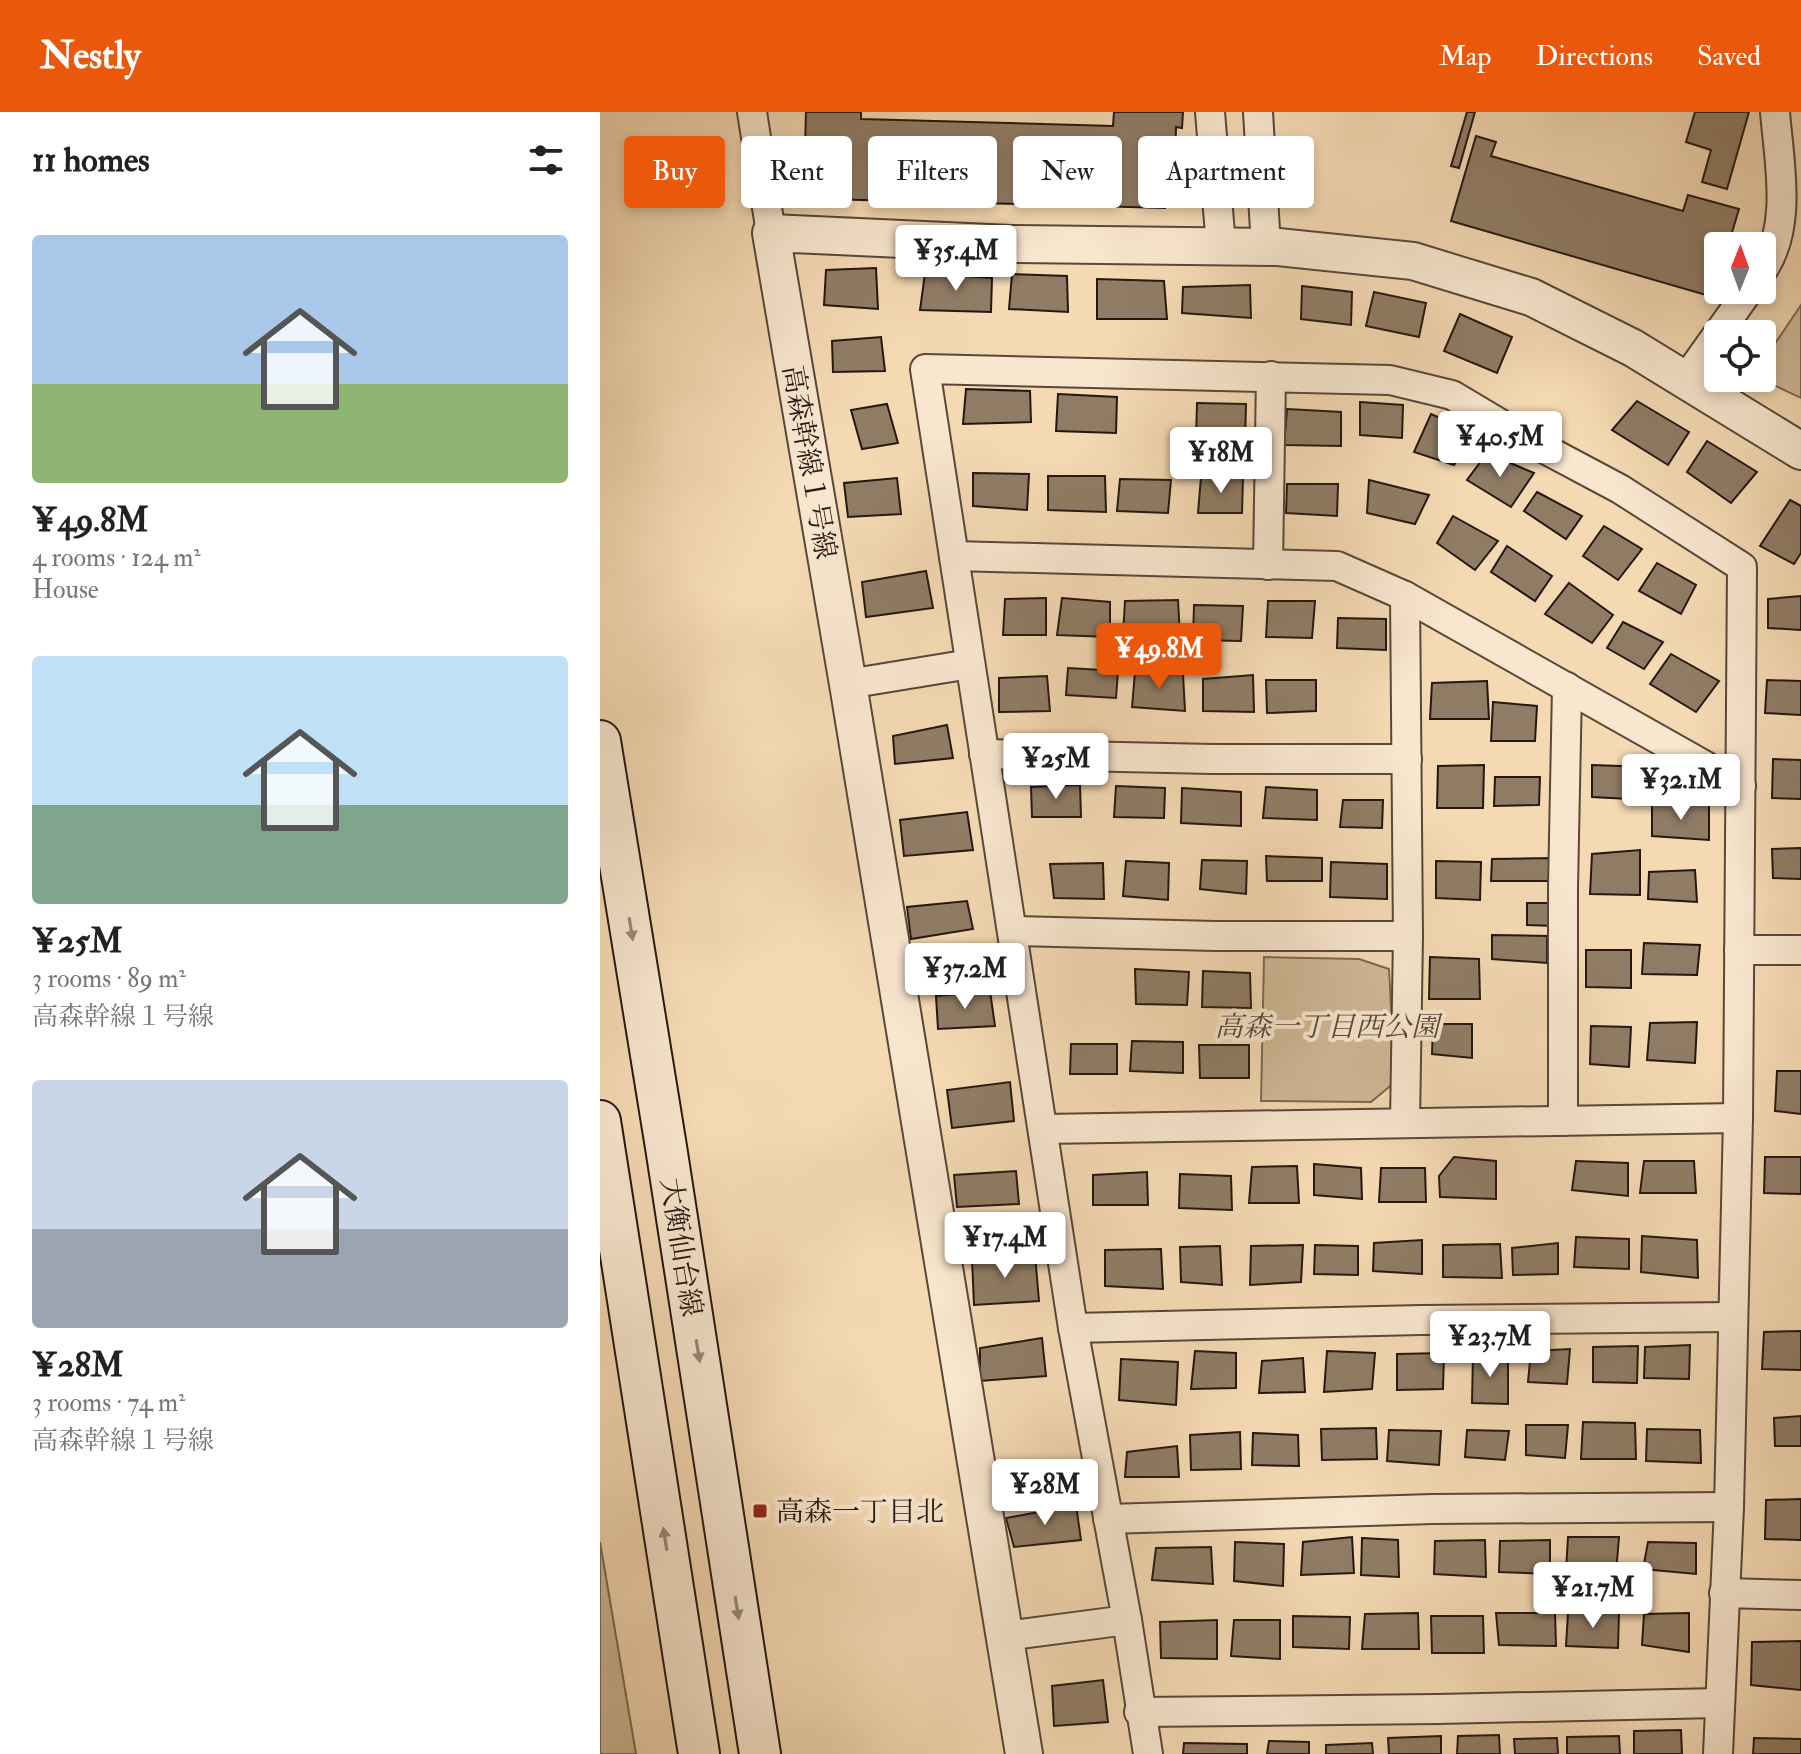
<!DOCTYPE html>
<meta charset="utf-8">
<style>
body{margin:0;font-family:"IM FELL Double Pica","Noto Serif JP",serif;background:#f6f6f6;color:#222;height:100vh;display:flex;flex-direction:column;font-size:30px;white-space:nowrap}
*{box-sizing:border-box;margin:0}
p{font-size:26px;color:#767676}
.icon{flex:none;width:44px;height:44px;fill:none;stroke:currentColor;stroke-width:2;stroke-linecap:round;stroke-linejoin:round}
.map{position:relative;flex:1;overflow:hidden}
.sheet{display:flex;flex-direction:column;background:#fff;width:600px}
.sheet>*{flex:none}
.hud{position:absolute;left:24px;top:24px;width:760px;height:72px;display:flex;gap:16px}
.needle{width:52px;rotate:1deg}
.buttons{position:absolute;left:1104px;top:120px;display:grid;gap:16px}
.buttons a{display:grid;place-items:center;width:72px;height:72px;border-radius:8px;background:#fff;box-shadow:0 4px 12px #0003;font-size:40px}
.price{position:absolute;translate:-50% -68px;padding:0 18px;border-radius:8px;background:#fff;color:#222;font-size:26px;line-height:52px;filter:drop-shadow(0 2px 4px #0008)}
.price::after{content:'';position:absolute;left:50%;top:48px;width:24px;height:18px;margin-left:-12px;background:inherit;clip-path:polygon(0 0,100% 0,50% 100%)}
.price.current{background:#ea580c;color:#fff}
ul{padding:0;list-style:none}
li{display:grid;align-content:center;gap:16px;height:424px;padding:0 32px}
li span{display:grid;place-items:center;height:248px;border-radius:8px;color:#555}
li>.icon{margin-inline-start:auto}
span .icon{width:144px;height:144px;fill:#fffc;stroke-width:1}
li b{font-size:34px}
h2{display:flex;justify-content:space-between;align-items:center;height:96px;padding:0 32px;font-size:34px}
.tag{padding:0 28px;border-radius:8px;background:#fff;box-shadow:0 4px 12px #0003;font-size:28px;line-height:72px}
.tag.current{background:#ea580c;color:#fff}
header{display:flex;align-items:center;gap:48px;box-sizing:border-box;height:112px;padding:0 40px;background:#ea580c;color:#fff}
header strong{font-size:38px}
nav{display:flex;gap:44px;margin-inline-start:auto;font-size:28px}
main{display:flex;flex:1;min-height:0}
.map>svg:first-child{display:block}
.green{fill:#d0b897;stroke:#7a6854;stroke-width:2}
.building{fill:#907c65;stroke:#231811;stroke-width:2}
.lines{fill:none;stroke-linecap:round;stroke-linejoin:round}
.minor-casing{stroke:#57483a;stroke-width:32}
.tertiary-casing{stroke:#57483a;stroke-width:40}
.secondary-casing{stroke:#231811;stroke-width:44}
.minor{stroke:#f8e6ce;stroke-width:28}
.tertiary{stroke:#f8e6ce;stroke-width:36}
.secondary{stroke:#f8e6ce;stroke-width:40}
.oneway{fill:#988979}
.poi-dot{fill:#8f2418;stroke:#f8e6ce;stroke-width:3}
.labels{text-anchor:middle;stroke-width:8;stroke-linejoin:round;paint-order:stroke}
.street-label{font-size:28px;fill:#231811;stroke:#f8e6ce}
.park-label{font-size:28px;font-style:italic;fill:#574839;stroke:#f8e6ce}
.poi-label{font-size:28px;fill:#231811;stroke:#f8e6ce;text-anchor:start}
</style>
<header>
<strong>Nestly</strong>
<nav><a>Map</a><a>Directions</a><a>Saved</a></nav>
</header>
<main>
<section class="sheet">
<h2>11 homes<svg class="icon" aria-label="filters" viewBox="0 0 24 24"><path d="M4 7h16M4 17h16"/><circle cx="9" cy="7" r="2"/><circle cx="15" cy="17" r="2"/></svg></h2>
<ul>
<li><span style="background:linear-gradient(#a9c7e8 60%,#8fb573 0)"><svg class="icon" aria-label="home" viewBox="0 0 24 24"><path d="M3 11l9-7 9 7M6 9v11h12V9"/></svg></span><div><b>¥49.8M</b><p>4 rooms · 124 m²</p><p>House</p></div></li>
<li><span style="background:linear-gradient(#bfe0f5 60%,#7fa58c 0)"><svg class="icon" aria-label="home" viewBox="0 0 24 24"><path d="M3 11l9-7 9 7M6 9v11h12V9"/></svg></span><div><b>¥25M</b><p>3 rooms · 89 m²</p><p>高森幹線１号線</p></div></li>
<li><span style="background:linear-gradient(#c9d6e8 60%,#9aa5b1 0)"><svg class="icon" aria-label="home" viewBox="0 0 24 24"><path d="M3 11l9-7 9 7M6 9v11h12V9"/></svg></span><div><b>¥28M</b><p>3 rooms · 74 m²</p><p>高森幹線１号線</p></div></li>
</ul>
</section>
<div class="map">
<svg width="1201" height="1642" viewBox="0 0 1201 1642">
<rect width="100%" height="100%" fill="#f4d9b3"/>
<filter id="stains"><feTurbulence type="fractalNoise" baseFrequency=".0025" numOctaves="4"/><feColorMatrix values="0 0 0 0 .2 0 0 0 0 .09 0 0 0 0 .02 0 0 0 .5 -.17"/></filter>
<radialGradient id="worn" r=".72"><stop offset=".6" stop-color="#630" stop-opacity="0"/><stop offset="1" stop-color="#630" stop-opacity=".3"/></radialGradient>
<g class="green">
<path d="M1201,193V286L1159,266H1162V251Z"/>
<path d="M664,845L759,847L789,857L795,970L771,990L661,989Z"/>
<path d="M0,1430L36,1642H0Z"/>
</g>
<g class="building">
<path d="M206,0H261V7L513,14L514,0H583L582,16L576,15L574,84L565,83V96L224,87L225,74L204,73Z"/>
<path d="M867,0H875L859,56L851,54Z"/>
<path d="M1095,0H1149L1127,77L1102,70L1111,38L1086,30Z"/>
<path d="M876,24L896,30L891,44L1083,99L1088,83L1139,97L1128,134H1118V169L1113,185L851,109Z"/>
<path d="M276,156L278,197L224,193L226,158Z"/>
<path d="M325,161L392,166L391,200L320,198Z"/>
<path d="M412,162L467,164L468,200L409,197Z"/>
<path d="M497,167L564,169L567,207H497Z"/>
<path d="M650,173L651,206L582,201L583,175Z"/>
<path d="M702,174L752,180L751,213L701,207Z"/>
<path d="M774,180L826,191L819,225L766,214Z"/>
<path d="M860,202L912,225L897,261L844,239Z"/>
<path d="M281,225L285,259L233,260L232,229Z"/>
<path d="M366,277L430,279L431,310L363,312Z"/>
<path d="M458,282L517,285L516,321L456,319Z"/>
<path d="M1037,289L1089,320L1068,353L1012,318Z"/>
<path d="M760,290L803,293L802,326L760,323Z"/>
<path d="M597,291L646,292L645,331L596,327Z"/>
<path d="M287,292L298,331L262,337L251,298Z"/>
<path d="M687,297L741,300V334L684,333Z"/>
<path d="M831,302L875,322L854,353L814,340Z"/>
<path d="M1107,329L1157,360L1131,391L1087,360Z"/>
<path d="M887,341L934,361L911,395L867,368Z"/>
<path d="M373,361L429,362L427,398L373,394Z"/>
<path d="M448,364H505L506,400L448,398Z"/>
<path d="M601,365H643L642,401H598Z"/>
<path d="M297,366L301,402L248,405L244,371Z"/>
<path d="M520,367L571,368L568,401L517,399Z"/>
<path d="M769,368L829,383L815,412L767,401Z"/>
<path d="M687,372H738L737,404L686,401Z"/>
<path d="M937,380L982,404L966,427L924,399Z"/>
<path d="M1190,388L1201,394V441L1194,452L1160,434Z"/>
<path d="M853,404L898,429L875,458L837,431Z"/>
<path d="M1004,414L1042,437L1018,468L983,444Z"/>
<path d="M907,434L952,464L935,489L891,460Z"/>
<path d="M1057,451L1096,473L1081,502L1039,479Z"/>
<path d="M326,459L333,496L266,505L262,470Z"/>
<path d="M969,471L1013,503L992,531L945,502Z"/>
<path d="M1201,484V518L1168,516V487Z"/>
<path d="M446,486V523H403L405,487Z"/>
<path d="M462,486L510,490V525L457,523Z"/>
<path d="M578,488L580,524L523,523L525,489Z"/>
<path d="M668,489H715L712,526L666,525Z"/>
<path d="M594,493L643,494L641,529L593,528Z"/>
<path d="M738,506L786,507V538L737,536Z"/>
<path d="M1023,510L1063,530L1044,557L1007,536Z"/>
<path d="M1071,542L1119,569L1096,600L1050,572Z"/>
<path d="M468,556L518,559L516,586L466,583Z"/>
<path d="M535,560L583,562L585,599L532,595Z"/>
<path d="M653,563L654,600L603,599V567Z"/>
<path d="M447,564L450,599L399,600V566Z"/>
<path d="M666,568H716V599L667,601Z"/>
<path d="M1167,568L1201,569V603L1165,601Z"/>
<path d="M887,569L889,607H830L832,571Z"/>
<path d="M893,590L937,594L935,629H891Z"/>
<path d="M347,613L353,646L295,652L293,624Z"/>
<path d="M1173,647L1201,648V687L1172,686Z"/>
<path d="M884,653L883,696H837L838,654Z"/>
<path d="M992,653L1048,655L1049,688L992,685Z"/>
<path d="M895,665H940L939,693L894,694Z"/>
<path d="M480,673L481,705H432L431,675Z"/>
<path d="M516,674L565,676L564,706L514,705Z"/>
<path d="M666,675L717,678V708L663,706Z"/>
<path d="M582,676L641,680V714L581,711Z"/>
<path d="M743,688H783L782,716L740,715Z"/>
<path d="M1052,693H1109V728L1052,724Z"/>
<path d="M367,700L373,738L304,744L300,708Z"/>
<path d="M1201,736V767L1173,766L1172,737Z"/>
<path d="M1040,738V783L990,782L992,742Z"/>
<path d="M666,744L722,746V769H667Z"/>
<path d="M953,746L950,769H891L892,747Z"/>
<path d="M602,748L647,749L646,782L600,777Z"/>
<path d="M526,749L569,751L568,788L523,784Z"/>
<path d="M836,749L881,750L880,788L836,786Z"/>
<path d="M731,750L787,752V787L730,785Z"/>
<path d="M503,751L504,787L454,786L450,752Z"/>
<path d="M1095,758L1097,790L1048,787L1049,760Z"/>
<path d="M367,789L373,817L311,827L307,795Z"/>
<path d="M927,791H955V814L927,813Z"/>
<path d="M892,823L947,824V851L892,847Z"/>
<path d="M1044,831L1100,833L1097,863L1042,862Z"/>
<path d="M986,838H1031V876L986,875Z"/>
<path d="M830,845L879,847L880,887H829Z"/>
<path d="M535,857L589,860L587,893L536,892Z"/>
<path d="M603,859L650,861L651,896L602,895Z"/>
<path d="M390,879L395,914L338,917L336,884Z"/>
<path d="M1097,910L1095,951L1047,948L1050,911Z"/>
<path d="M833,912H872V946L832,942Z"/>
<path d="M991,914L1031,915L1029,955L990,952Z"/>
<path d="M532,929L583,930V961L530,959Z"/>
<path d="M471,932H517V962H470Z"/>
<path d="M599,933H649V966H600Z"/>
<path d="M1177,959H1201V1002L1175,999Z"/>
<path d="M410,970L414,1009L352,1016L347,978Z"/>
<path d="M854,1045L896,1049V1087L840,1085L839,1064Z"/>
<path d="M1165,1045H1201V1082L1164,1081Z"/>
<path d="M976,1049L1028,1051V1084L972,1078Z"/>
<path d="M1044,1049H1094L1096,1081H1040Z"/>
<path d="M714,1052L761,1056L762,1087L714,1083Z"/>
<path d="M697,1054L699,1091H649L652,1055Z"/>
<path d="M781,1056H825L826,1090H779Z"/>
<path d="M416,1059L419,1092L357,1095L354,1063Z"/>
<path d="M547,1060L548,1093H493V1063Z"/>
<path d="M580,1062L631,1064L632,1098L579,1096Z"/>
<path d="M1042,1124L1097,1128L1098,1166L1041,1160Z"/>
<path d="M976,1125L1029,1127V1157L974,1155Z"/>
<path d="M822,1128V1162L773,1159L774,1131Z"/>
<path d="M958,1131V1162L913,1163L912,1136Z"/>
<path d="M900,1132L902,1166L843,1165V1133Z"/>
<path d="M703,1133L701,1170L650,1173L651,1134Z"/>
<path d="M715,1133L758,1134V1163L714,1162Z"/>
<path d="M620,1134L622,1173L581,1170L580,1135Z"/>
<path d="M561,1137L563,1177L505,1174V1138Z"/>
<path d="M435,1142L439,1189L374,1193L372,1147Z"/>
<path d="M1201,1219V1258L1162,1257L1164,1220Z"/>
<path d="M442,1226L446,1264L380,1269V1236Z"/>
<path d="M1090,1233L1089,1267L1044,1266L1045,1235Z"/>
<path d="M1038,1234L1037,1271L993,1270V1235Z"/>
<path d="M970,1237L967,1272L928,1270L931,1239Z"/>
<path d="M595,1239L636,1241V1276L591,1277Z"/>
<path d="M727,1239L775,1241L772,1277L724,1280Z"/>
<path d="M908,1240V1292L872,1291L873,1243Z"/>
<path d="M844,1241L843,1277L797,1278V1242Z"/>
<path d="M703,1246L705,1280L659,1281L662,1249Z"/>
<path d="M521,1247L578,1250L576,1293L519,1288Z"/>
<path d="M1201,1304V1334H1175L1174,1306Z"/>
<path d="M983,1310L1035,1311L1036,1347H981Z"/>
<path d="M926,1313H968L965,1346L926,1343Z"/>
<path d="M776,1316L777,1347L722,1348L721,1317Z"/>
<path d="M1047,1317L1100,1318L1101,1351L1046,1349Z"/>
<path d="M789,1318L841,1319L839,1353L787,1349Z"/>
<path d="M867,1318L909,1319L905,1348L865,1345Z"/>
<path d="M640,1320L641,1357L591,1358L590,1323Z"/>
<path d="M653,1321L698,1323L699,1354L652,1353Z"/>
<path d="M577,1334L579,1365H525L527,1340Z"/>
<path d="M1201,1387V1428L1165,1427L1166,1388Z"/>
<path d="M476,1393L481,1428L414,1435L406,1406Z"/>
<path d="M752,1425L754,1461L701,1463L703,1430Z"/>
<path d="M968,1425H1019L1016,1461L966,1459Z"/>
<path d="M762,1426L798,1428L799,1465L761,1463Z"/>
<path d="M885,1428L886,1465L834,1462L835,1429Z"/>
<path d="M950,1428V1462L899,1460L900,1429Z"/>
<path d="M635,1430L684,1432L683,1474L634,1469Z"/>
<path d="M1048,1430L1096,1431V1462L1043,1457Z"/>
<path d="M611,1435L613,1472L552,1468L556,1436Z"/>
<path d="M818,1501L819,1537H762L765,1502Z"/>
<path d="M896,1501H955L956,1534L899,1533Z"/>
<path d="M968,1501H1019L1018,1536L966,1534Z"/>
<path d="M1089,1501V1540L1042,1533L1044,1502Z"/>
<path d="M693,1504L750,1505L749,1537L693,1535Z"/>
<path d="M831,1504H883L884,1541H832Z"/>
<path d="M617,1508V1547L561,1546L560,1510Z"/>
<path d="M634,1508H680V1547L631,1544Z"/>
<path d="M1201,1529V1578L1151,1573L1152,1530Z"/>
<path d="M503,1568L508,1610L454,1614L452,1574Z"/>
<path d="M1081,1618L1082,1642H1034V1619Z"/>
<path d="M899,1623L900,1642H857L858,1624Z"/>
<path d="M841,1624V1642H789L788,1626Z"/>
<path d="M1019,1624L1020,1642H967V1625Z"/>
<path d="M957,1626L958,1642H915L914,1627Z"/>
<path d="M1154,1626L1201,1627V1642H1153Z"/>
<path d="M669,1629L709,1630V1642H667Z"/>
<path d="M584,1631L647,1632V1642H583Z"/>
<path d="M772,1631L773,1642H726V1633Z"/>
</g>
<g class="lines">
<defs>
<g id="minor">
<path d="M152,0L171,121"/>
<path d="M610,0L621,134"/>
<path d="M658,0L666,135"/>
<path d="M1162,159C1193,115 1179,50 1175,0"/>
<path d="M1085,268L1149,178"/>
<path d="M354,444L737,454L805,484L1141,674"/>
<path d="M668,453L671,264"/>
<path d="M805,484L808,824L805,1011"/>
<path d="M248,572L370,552"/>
<path d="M384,642L613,647H807"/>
<path d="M413,819L615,824H808"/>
<path d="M1139,838H1201"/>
<path d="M963,1009V776L967,575"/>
<path d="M443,1017L1138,1006"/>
<path d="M473,1216L821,1208L1133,1205"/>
<path d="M508,1407L833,1397L1129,1395"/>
<path d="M1124,1481L1201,1483"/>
<path d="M405,1524L527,1508"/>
<path d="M539,1600L838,1597L1119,1591"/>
<path d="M548,1642L527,1508L473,1216L325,257L790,268L852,283L926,327L1020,377L1142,455L1138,1006L1129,1395L1118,1642"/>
</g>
<path id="tertiary" d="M424,1642L248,572L171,121L411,132L678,135L813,149L931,185L1033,236L1201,339"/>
<g id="secondary">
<path d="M0,629L66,1035L160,1642"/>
<path d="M0,1009L99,1642"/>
</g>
</defs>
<use href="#minor" class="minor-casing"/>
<use href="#tertiary" class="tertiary-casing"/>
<use href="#secondary" class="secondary-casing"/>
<use href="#minor" class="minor"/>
<use href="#tertiary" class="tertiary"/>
<use href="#secondary" class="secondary"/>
</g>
<defs><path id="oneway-solid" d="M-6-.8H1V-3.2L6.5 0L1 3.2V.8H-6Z" transform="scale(2)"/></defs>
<g class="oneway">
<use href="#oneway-solid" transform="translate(31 817) rotate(81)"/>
<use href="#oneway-solid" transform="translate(98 1239) rotate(81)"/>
<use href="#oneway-solid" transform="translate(65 1427) rotate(-99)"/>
<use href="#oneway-solid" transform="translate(137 1496) rotate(81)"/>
</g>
<rect class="poi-dot" x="152" y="1391" width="16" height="16" rx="4"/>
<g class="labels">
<g class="street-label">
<text transform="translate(210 350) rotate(80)" y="10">高森幹線１号線</text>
<text transform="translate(82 1135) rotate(81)" y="10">大衡仙台線</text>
</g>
<g class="park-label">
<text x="727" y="924">高森一丁目西公園</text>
</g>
<g class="poi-label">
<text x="176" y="1409">高森一丁目北</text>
</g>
</g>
<rect width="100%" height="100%" filter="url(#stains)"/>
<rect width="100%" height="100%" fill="url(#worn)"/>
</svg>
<div class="buttons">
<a><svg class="needle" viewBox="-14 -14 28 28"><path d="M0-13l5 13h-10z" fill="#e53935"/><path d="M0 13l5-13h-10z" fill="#767676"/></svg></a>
<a><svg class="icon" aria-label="locate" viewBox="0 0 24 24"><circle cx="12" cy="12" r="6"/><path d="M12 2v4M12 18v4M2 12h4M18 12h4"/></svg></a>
</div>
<b class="price" style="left:356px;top:181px">¥35.4M</b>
<b class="price" style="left:900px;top:367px">¥40.5M</b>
<b class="price" style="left:621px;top:383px">¥18M</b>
<b class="price current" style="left:559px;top:579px">¥49.8M</b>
<b class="price" style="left:456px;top:689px">¥25M</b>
<b class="price" style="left:1081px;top:710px">¥32.1M</b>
<b class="price" style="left:365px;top:899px">¥37.2M</b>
<b class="price" style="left:405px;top:1168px">¥17.4M</b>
<b class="price" style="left:890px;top:1267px">¥23.7M</b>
<b class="price" style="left:445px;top:1415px">¥28M</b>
<b class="price" style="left:993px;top:1518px">¥21.7M</b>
<div class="hud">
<a class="tag current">Buy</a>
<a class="tag">Rent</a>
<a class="tag">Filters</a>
<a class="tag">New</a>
<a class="tag">Apartment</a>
</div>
</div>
</main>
